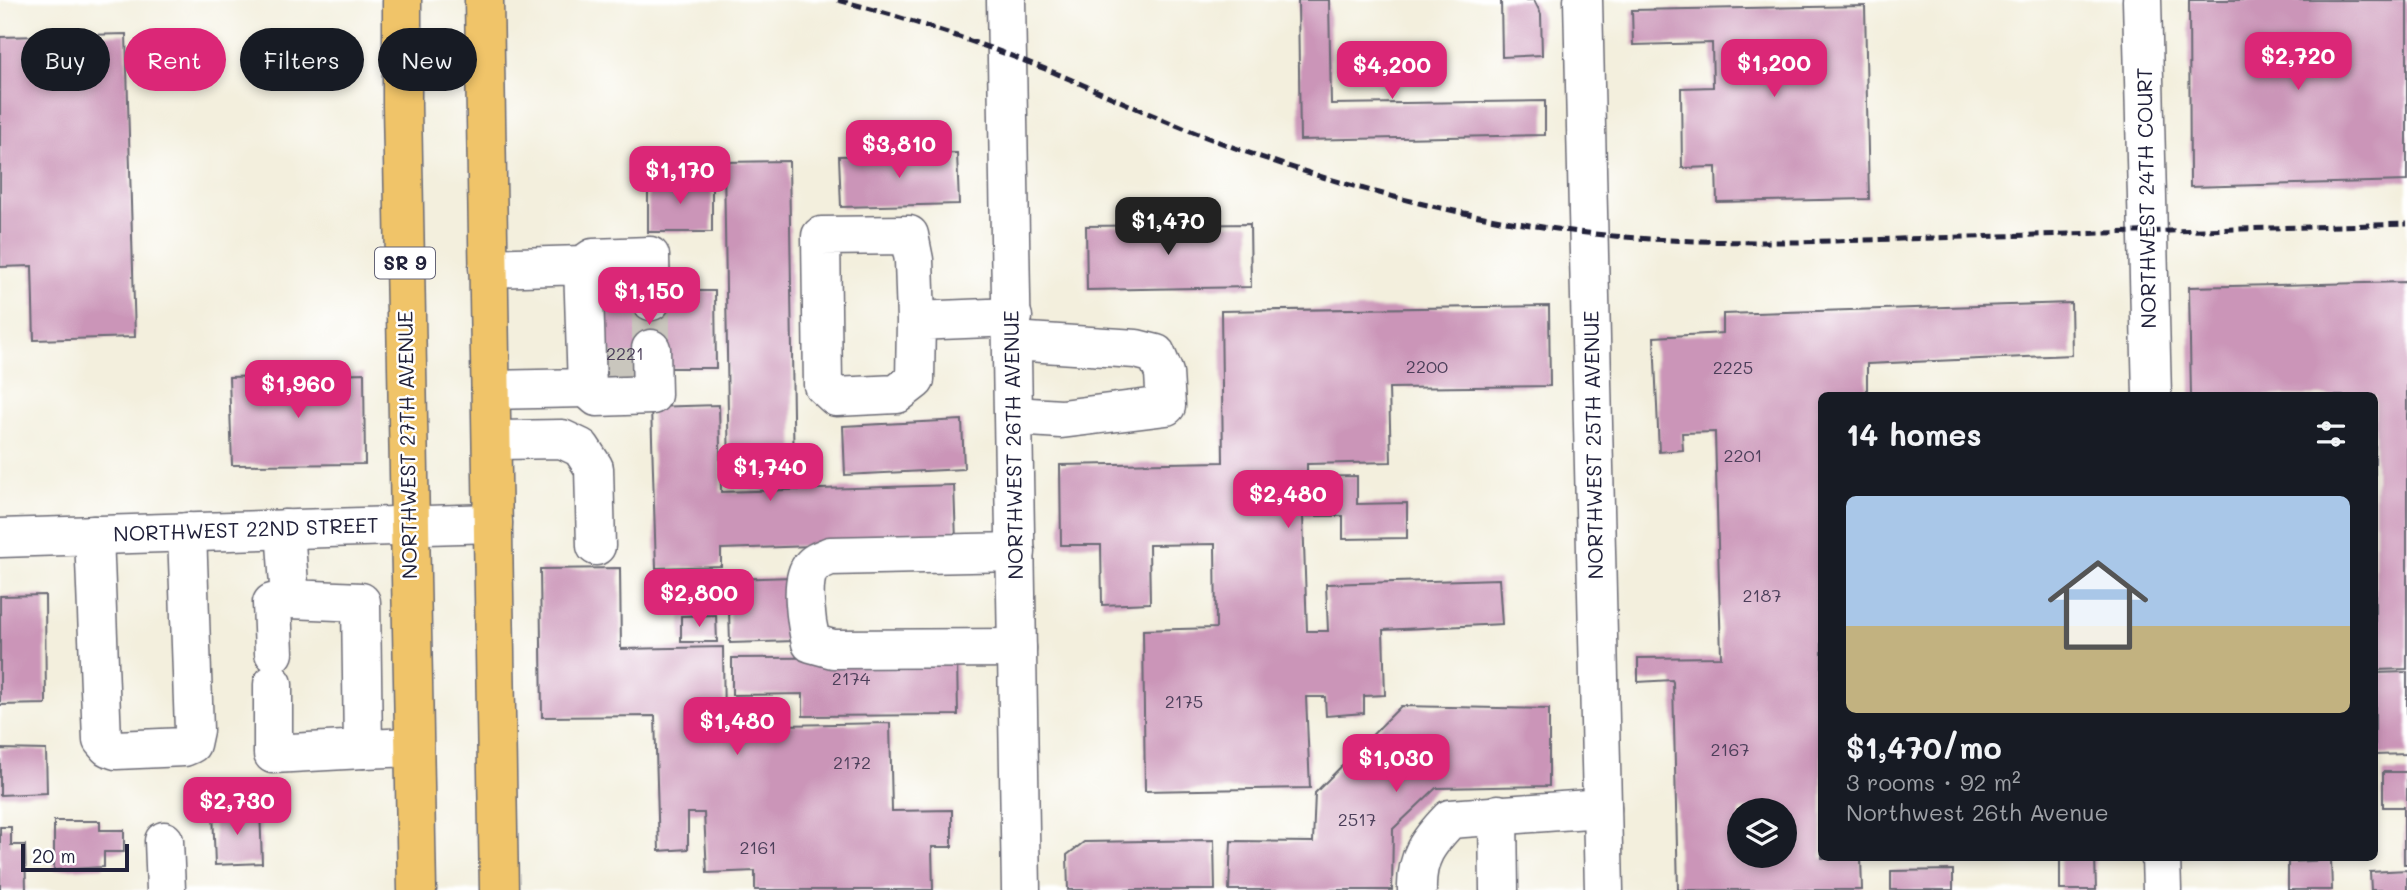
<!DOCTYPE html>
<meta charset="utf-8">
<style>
body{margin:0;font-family:Mali,sans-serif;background:#20242c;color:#f1f3f6;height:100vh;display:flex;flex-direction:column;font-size:26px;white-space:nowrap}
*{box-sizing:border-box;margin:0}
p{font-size:23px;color:#9ea1a6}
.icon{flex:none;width:38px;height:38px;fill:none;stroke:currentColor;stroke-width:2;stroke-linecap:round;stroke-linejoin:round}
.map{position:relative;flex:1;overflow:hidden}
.details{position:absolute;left:1818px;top:392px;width:560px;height:469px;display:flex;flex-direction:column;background:#171b24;border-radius:10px;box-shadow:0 4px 10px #0003}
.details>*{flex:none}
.guide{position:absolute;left:21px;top:28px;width:665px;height:63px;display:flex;gap:14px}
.tools{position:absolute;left:1727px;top:798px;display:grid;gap:14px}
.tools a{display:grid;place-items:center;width:70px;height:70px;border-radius:50%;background:#171b24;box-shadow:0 4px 10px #0003;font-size:35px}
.scale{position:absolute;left:21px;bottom:18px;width:108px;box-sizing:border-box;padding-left:7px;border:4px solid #22223b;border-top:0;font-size:19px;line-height:24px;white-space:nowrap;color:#22223b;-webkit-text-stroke:5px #fff;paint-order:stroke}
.price{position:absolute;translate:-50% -60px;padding:0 16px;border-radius:14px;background:#db2777;color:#fff;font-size:23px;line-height:46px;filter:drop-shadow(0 2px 4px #0008)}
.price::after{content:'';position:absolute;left:50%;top:42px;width:21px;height:16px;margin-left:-10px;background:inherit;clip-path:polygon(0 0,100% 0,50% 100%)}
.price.selected{background:#222;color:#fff}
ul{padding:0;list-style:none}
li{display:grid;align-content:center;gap:14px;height:371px;padding:0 28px}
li+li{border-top:2px solid #363941}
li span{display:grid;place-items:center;height:217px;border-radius:10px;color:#555}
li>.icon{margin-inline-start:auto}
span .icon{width:126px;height:126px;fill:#fffc;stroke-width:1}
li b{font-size:30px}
h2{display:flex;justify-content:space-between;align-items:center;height:84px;padding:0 28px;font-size:30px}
.tag{padding:0 24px;border-radius:32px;background:#171b24;box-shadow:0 4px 10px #0003;font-size:24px;line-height:63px}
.tag.selected{background:#db2777;color:#fff}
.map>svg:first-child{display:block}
.building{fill:#cb95b8;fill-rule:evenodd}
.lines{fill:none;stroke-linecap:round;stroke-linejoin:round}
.minor-tunnel{stroke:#c9c6bd;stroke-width:38;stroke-dasharray:38 19;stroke-linecap:butt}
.minor-casing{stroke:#6b6a74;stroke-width:41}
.highway-casing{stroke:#6b6a74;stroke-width:41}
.minor{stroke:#fff;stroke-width:38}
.highway{stroke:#f0c469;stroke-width:38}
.rail{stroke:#22223b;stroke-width:5;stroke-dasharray:10 5;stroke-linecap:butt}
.labels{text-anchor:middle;stroke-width:5;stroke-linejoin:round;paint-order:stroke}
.number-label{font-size:18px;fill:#4c3f5a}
.shield{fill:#fff;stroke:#646476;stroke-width:2}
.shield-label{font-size:19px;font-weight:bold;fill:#22223b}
.street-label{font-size:21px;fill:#22223b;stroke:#fff}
</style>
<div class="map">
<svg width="2407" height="890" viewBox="0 0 2407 890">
<rect width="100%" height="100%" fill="#fff"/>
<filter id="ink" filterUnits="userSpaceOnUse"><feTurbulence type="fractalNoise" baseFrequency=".0143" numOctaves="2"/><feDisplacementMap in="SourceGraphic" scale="14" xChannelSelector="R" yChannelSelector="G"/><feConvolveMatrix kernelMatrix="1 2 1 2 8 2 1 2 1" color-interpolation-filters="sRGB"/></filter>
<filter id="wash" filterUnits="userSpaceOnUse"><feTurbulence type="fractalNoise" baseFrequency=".00686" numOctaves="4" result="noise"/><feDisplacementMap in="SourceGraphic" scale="28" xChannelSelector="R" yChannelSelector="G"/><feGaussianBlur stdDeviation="1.57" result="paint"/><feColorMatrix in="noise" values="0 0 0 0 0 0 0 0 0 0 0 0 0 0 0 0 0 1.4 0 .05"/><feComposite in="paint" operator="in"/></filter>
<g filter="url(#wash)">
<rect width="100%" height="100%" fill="#f3efdd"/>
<g id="blocks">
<g class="building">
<path d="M1298,0H1329L1331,104L1545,101V135L1300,140Z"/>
<path d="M1501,0H1534L1541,14L1542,55L1502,57Z"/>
<path d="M2189,0H2407V181L2190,187Z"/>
<path d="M1865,6L1869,199L1717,202L1716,167L1682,168L1681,88L1713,87L1712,43L1633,45L1632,10Z"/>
<path d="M126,34L135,337L34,340L32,266L0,267V37Z"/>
<path d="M957,153L959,204L841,207L839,156Z"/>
<path d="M789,161L794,478L729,479L724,162Z"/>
<path d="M712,180V232H648V181Z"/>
<path d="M1250,224L1251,287L1087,290L1086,226Z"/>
<path d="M595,264H638L661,291H715L716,368H661L638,385H597Z"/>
<path d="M2407,282V669L2375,670V396H2191L2189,287Z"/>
<path d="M2071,303L2072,355L1867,364V396H1822V858H1861L1862,890H1678L1673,682L1672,680L1638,682V658L1721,657L1715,432L1682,433L1683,450L1659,452L1654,337L1723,333V314ZM1740,810H1785V856H1740Z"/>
<path d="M1549,306L1550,386L1389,388L1391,462L1307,464V477L1357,476V504L1407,503V538L1343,539V516H1303L1307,631H1328L1326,584L1499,579L1502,624L1383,630L1385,695L1364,696V713L1326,716L1325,697H1306L1310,788L1145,791L1143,630L1216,628L1215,544L1149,545L1150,603L1102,605L1101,545H1061L1060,465L1223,462L1221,311Z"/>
<path d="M364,373L365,464L232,465L229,377Z"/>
<path d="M719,405L721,492L954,485L956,541L721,549V566L656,568L651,407Z"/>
<path d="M962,420L964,469L845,475L843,426Z"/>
<path d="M620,568L621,649L723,647L724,726L890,723L892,811L952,810V847H932L933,890H755V871L707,873L704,813H688V849L659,851L655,716L542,717L540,569Z"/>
<path d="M793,577L795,641L730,643L728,579Z"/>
<path d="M45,595L46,704L0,705V596Z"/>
<path d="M716,615L717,642H681V616Z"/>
<path d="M957,657L958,715L803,716V694L732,695V658Z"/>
<path d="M2407,672V754L2375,755V673Z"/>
<path d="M1401,706L1549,709V786L1436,788L1393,829L1392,890H1229L1231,841L1313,842L1315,793Z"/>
<path d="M0,749L46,750L47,793L0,795Z"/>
<path d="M2383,772H2407V864H2404V807H2383Z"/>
<path d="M260,809L262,863L215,865L213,810Z"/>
<path d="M54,821H100V830H124V852H104V867L54,870Z"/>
<path d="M0,827H11V845H25L26,890H0Z"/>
<path d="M1214,840L1215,890H1068L1067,855L1084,842Z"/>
<path d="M2060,858H2095L2096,890H2060Z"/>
<path d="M2331,860L2332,890H2288V862Z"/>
<path d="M1953,870V890H1891V871Z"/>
<path d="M2407,870V890H2371L2370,872Z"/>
</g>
</g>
</g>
<g filter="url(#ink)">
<use href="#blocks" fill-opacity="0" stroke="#6b6a74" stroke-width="2"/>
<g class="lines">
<g class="minor-tunnel">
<path d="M596,284H638"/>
<path d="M651,301V349"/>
<path d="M597,367H638"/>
</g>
<defs>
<g id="minor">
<path d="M1006,0L1021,890"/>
<path d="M1583,0L1604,890"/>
<path d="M2142,0L2152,396"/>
<path d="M583,265L593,258L650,256L651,301"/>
<path d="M488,268L583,265L587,388L491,390"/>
<path d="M916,321L914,260L909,235L821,236L823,385L836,397L897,394L915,380L916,321L1013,317"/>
<path d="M1013,341L1136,349L1156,354L1164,373L1166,406L1061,419L1014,416"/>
<path d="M587,388L597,397L652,395L651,349"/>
<path d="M492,440L562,439L581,448L594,468L596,546"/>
<path d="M285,529L290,599L361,602L363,749L414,747"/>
<path d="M94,535L102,740L108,747L116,750L184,747L191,744L194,730L187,532"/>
<path d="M0,538L493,523"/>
<path d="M1016,552L830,556C824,559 815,561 811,567C799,580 807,626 811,643L833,649L1017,648"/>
<path d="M274,653L272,603L290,599"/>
<path d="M273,684V754L363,749"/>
<path d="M1498,814L1499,890"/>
<path d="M164,841L166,890"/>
<path d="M2161,858L2162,890"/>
<path d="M1417,890C1416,857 1428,842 1450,819L1602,808"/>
</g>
<g id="highway">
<path d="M402,0V106L417,890"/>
<path d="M484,0L499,890"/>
</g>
</defs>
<use href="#minor" class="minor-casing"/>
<use href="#highway" class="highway-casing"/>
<use href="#minor" class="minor"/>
<use href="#highway" class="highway"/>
<path class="rail" d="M838,0C911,19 982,44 1053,72C1108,95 1163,121 1219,142C1337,186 1461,218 1587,233C1657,242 1728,242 1798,242L2407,224"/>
</g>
</g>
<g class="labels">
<g class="number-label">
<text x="625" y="360">2221</text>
<text x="1427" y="373">2200</text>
<text x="1733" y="374">2225</text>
<text x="1743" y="462">2201</text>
<text x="1762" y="602">2187</text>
<text x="851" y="685">2174</text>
<text x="1184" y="708">2175</text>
<text x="1730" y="756">2167</text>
<text x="852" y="769">2172</text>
<text x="1357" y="826">2517</text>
<text x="758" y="854">2161</text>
</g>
<rect class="shield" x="375" y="247.5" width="60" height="31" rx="5"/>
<g class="shield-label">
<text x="405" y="270">SR 9</text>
</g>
<g class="street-label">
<text transform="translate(2147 198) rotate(-91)" y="7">NORTHWEST 24TH COURT</text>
<text transform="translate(408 445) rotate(-91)" y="7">NORTHWEST 27TH AVENUE</text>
<text transform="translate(1014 445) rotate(-91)" y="7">NORTHWEST 26TH AVENUE</text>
<text transform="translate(1594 445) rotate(-91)" y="7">NORTHWEST 25TH AVENUE</text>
<text transform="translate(246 530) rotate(-2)" y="7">NORTHWEST 22ND STREET</text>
</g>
</g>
</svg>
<div class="tools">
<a><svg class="icon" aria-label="layers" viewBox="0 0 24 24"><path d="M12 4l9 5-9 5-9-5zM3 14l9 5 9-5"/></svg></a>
</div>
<div class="scale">20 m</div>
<b class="price" style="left:2298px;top:92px">$2,720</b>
<b class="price" style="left:1774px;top:99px">$1,200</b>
<b class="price" style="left:1392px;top:101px">$4,200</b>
<b class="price" style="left:899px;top:180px">$3,810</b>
<b class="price" style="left:680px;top:206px">$1,170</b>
<b class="price selected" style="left:1168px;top:257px">$1,470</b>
<b class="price" style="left:649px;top:327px">$1,150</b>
<b class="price" style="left:298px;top:420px">$1,960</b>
<b class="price" style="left:770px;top:503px">$1,740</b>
<b class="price" style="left:1288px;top:530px">$2,480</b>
<b class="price" style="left:699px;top:629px">$2,800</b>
<b class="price" style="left:737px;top:757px">$1,480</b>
<b class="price" style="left:1396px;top:794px">$1,030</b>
<b class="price" style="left:237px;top:837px">$2,730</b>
<div class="guide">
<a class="tag">Buy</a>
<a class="tag selected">Rent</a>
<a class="tag">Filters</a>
<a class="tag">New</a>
</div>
<section class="details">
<h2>14 homes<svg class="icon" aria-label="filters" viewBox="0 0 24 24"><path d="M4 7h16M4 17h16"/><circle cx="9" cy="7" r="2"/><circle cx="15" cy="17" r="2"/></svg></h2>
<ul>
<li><span style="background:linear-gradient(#a9c7e8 60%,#c2b280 0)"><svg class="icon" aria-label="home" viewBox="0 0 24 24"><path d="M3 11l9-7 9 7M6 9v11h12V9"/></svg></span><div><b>$1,470/mo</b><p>3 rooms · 92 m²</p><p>Northwest 26th Avenue</p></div></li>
</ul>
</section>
</div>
